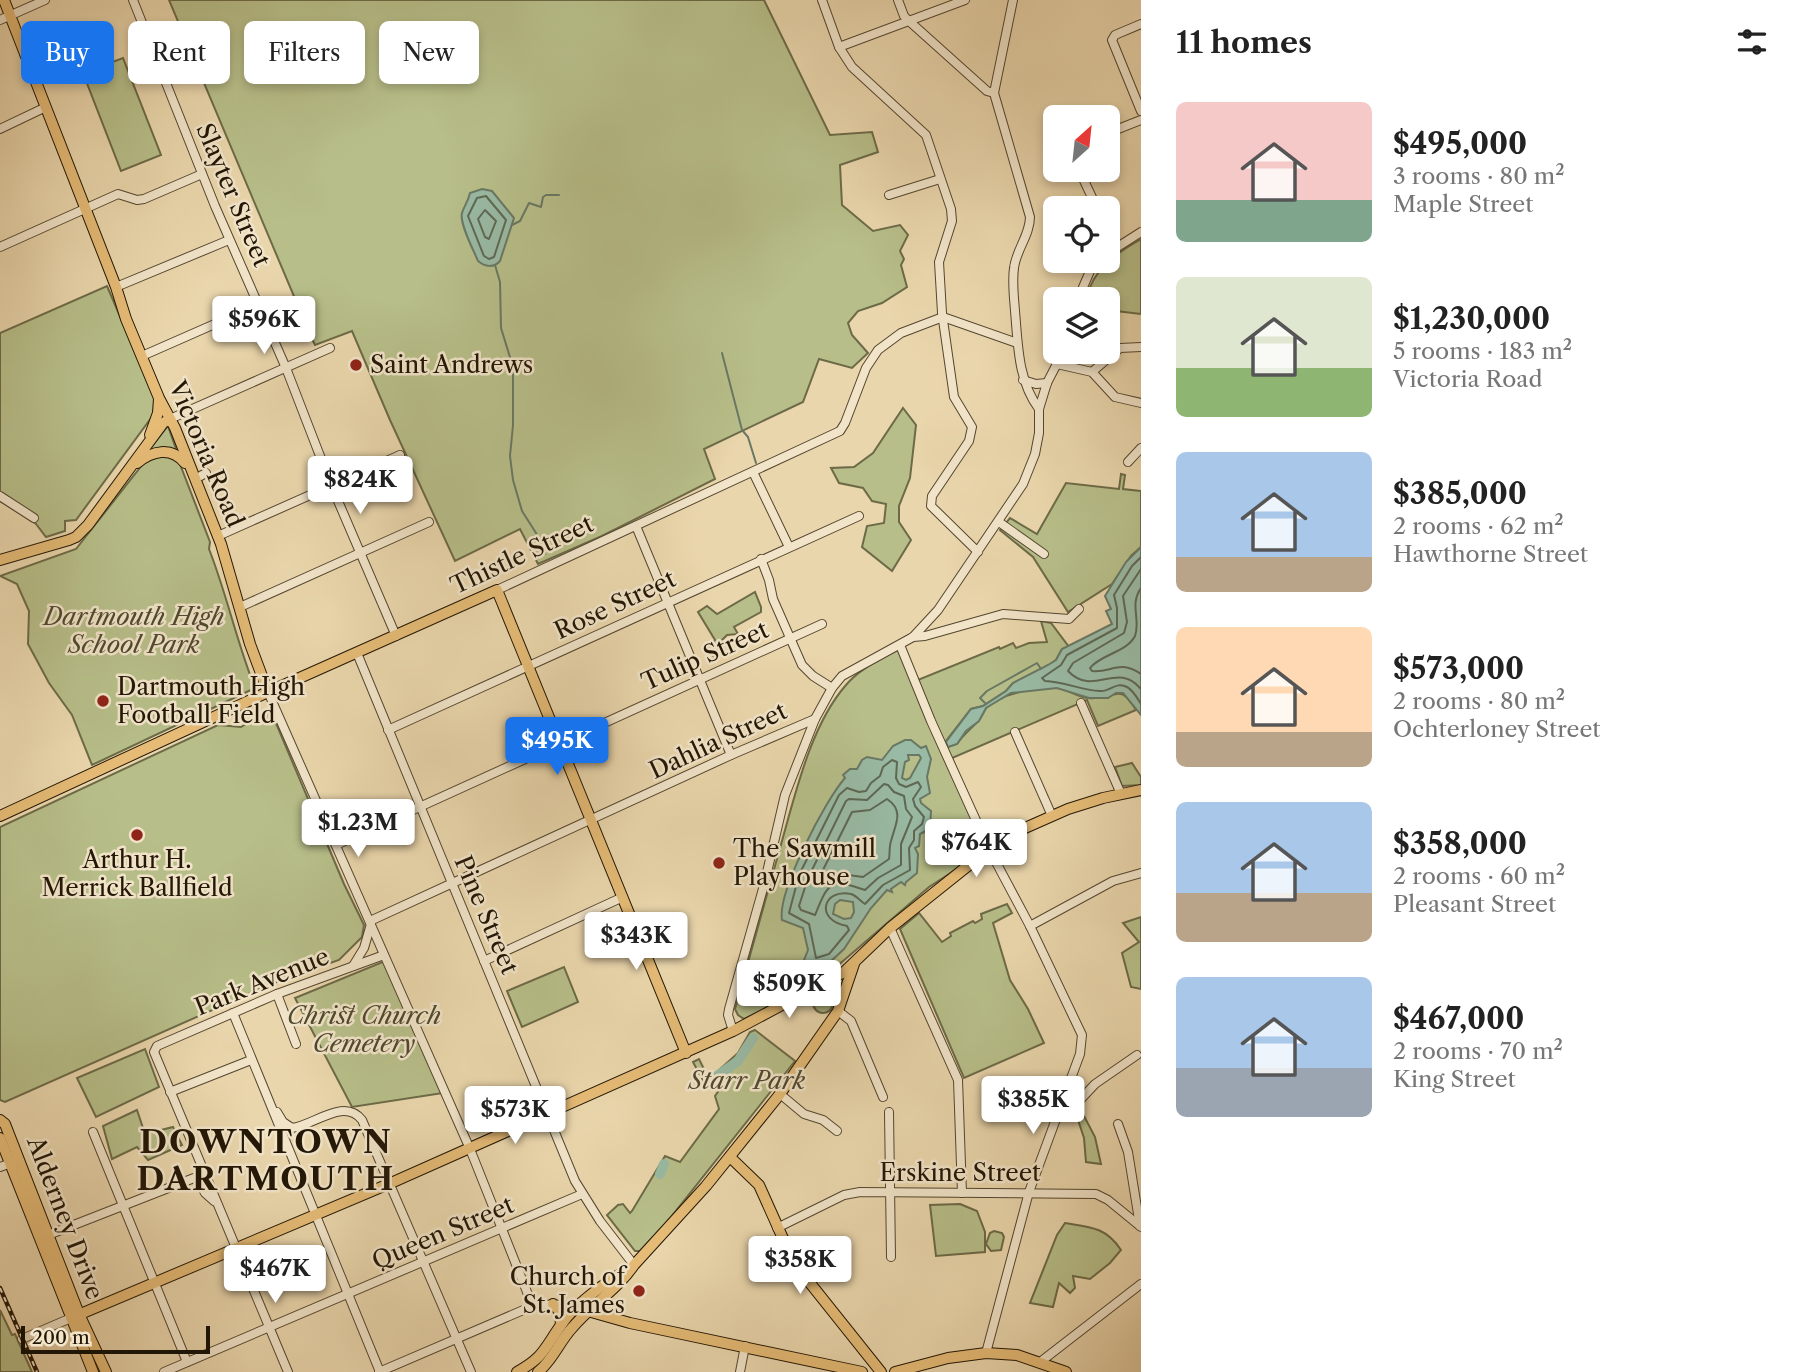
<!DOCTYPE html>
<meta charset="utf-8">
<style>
body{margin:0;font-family:"Libre Caslon Text",serif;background:#f6f6f6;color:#222;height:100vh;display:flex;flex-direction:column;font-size:26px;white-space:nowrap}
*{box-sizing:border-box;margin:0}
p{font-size:23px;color:#767676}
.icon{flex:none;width:38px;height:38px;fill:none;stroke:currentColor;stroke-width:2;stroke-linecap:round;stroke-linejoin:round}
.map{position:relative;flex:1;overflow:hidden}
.sheet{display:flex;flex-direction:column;background:#fff;width:665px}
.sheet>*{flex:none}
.hud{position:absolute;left:21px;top:21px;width:665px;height:63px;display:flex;gap:14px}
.needle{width:46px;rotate:27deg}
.controls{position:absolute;left:1043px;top:105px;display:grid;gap:14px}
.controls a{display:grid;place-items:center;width:77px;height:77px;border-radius:10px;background:#fff;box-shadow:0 4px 10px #0003;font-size:35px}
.scale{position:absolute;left:21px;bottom:18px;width:189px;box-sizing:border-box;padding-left:7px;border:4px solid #221605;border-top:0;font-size:19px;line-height:24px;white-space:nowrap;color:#221605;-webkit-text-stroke:5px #f1e4c9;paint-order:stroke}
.price{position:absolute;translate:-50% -60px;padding:0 16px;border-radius:7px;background:#fff;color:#222;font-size:23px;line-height:46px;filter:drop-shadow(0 2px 4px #0008)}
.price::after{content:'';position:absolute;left:50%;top:42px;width:21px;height:16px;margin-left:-10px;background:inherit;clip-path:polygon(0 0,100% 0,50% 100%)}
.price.active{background:#1a73e8;color:#fff}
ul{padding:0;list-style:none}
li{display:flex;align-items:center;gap:21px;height:175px;padding:0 35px}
li span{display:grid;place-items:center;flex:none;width:196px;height:140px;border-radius:10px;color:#555}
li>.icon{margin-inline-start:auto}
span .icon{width:84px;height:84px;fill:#fffc;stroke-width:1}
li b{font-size:30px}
h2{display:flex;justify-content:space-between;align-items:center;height:84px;padding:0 35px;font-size:30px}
.tag{padding:0 24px;border-radius:10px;background:#fff;box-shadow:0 4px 10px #0003;font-size:24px;line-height:63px}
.tag.active{background:#1a73e8;color:#fff}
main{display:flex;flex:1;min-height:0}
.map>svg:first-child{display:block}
.green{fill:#b7be89;stroke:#6c6a47;stroke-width:2}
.water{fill:#99baa4;stroke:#697864;stroke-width:2;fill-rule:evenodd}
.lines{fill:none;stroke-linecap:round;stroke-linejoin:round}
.shore{stroke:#5e6854;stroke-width:2}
.stream{stroke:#697864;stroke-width:2}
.river{stroke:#99baa4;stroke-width:10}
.minor-casing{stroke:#54462f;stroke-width:10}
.major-casing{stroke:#221605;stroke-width:12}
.minor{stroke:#f1e4c9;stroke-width:8}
.major{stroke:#e5bb76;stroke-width:10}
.rail-casing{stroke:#221605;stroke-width:4.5}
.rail{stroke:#f1e4c9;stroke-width:2;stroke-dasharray:5;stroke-linecap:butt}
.poi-dot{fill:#8f2418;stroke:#f1e4c9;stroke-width:2.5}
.labels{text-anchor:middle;stroke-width:5;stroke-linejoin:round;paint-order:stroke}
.street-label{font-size:24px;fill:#221605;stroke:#f1e4c9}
.poi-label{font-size:24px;fill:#221605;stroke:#f1e4c9;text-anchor:start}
.park-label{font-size:24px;font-style:italic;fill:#4f482d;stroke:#f1e4c9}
.district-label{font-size:32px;font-weight:bold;letter-spacing:2px;fill:#221605;stroke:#f1e4c9}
</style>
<main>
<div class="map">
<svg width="1141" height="1372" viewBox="0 0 1141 1372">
<rect width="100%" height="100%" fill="#ead6ac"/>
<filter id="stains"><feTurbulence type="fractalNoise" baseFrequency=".00286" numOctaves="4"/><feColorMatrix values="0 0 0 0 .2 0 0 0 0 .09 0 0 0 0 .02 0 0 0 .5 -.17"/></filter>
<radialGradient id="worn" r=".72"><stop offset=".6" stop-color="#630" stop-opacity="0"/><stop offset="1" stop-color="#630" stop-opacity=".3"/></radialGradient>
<g class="green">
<path d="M169,0H764L830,135L872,132L878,152L840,165L842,205L873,231L900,225L908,235L900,251L904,259L901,265L907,287L882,303L858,311L848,323L852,335L868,353L852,368L819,359L803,402L704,449L715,479L602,536L538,564L520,529L455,561L390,420L352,331L315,345L312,339Z"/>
<path d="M123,58L161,155L121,171L83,73Z"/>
<path d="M1141,239V314L1108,310V299H1086C1093,269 1116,253 1141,239Z"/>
<path d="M107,286L157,403L154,414L76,520L65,521V531L46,537L36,524L0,501V333Z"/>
<path d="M903,408L916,425L910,478L899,506V522L911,540L892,571L862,547L867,526L884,523L886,504L872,501L863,488L839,483L831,468L854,467L873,453Z"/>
<path d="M168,426L177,452L169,449L149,450Z"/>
<path d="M158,455L178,459L210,542L209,549C227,595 237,643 255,688L92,765L72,715L49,683L28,644L29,611L17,584L0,576L76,549L146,460Z"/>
<path d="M1121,474L1125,475L1123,489L1141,491V547L1131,556L1112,584L1068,612L1033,557L1000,530L1010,518L1037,534L1066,483L1119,489Z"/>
<path d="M755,592L761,607V612L734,627L738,634L727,635L716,646L718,656L714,657L705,647L715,640L698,612L707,606L717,614Z"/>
<path d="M1041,621L1051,623L1069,647L1062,649L1056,660L1048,666L1013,683L1006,691L983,706L971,709L946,741L948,747L957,744C964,734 970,730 978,721C982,717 984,711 986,708C1000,693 1038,687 1057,688C1068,689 1077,697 1088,698C1116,701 1118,680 1136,710L1098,726L1087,700L952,758L989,848L929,887L835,968L798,992L744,1019L738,1015L735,1009C750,955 765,902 780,848C795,796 810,726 846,685C860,668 885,657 903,645L918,680L999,647L1000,649L1013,643L1016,648L1029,643L1047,642Z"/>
<path d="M270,709L344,884L364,925L362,937L339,960L271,984L5,1102L0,1100V827L218,725L241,727Z"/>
<path d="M1132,763L1141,777V785L1122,786L1115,767Z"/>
<path d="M1007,904L1012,913L993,923L1010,980L1028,1009L1044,1043L964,1078L900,929L919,913L942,942L951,936L950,933L973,921L975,923L982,919L981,914Z"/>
<path d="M1141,917V989L1131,987L1122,953L1139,942L1123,923Z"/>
<path d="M385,961L443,1093L352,1107L295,998Z"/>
<path d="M564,967L578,1002L522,1027L507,991Z"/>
<circle cx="823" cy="1003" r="10"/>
<path d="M755,1030L795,1061L663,1227L640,1251H635L607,1215L618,1205L623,1204L630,1213L632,1211L665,1156L680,1162L719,1109L715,1096L720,1089L713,1083H704L693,1062L699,1059L709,1079L738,1053L750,1032Z"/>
<path d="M145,1049L159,1087L96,1117L77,1078Z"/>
<path d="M137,1110L145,1134L173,1127L182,1145L148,1160L137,1147L112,1159L103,1126Z"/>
<path d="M1076,1114H1083L1095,1137L1101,1164L1086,1162L1084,1138Z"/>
<path d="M960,1204L977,1211L985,1232V1252L936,1256L930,1205Z"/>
<path d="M1065,1223C1090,1227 1106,1227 1121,1250L1110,1263L1090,1279L1073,1276L1075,1288L1070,1293L1059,1283L1053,1307L1030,1303L1057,1235Z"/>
<path d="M994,1231L1002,1233L1004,1237L1001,1250L991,1251L986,1244L990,1233Z"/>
<path d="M0,1310L12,1335L15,1334L32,1372H0Z"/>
</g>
<g class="water">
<path d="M482,189L492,191L514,218L500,261C494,268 485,267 478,261C474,251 459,223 462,213C464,206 468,202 470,193Z"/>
<path d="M1141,547V715L1123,693H1116L1108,698H1089L1057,688L1011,693L986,708L979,721L966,731L957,744L948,747L946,742L971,709L983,706L1006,691L1013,683L1048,665L1056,660L1062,649L1112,624L1106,611L1111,609L1105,596L1126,562Z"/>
<path d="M905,740H911L921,748L926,746L931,759L927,777L930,793L920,799L921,803L931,811L930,829L920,834L919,846L915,848L918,854L917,873L906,882L905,885L901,882L891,889L892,892L887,890L871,908L844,949L829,963L818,966L799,986L795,983L808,950L803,928L782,920C777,892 826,799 845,778L843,775L850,769H857L862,760L867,757L882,760L893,746ZM908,755H919L921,758L910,778L906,780L902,778L905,762L909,760ZM840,900L853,902L854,912L851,918L844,919L833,914L835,904Z"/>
</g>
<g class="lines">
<g class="shore">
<path d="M486,196L506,220L494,257L489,259L484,256L468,216L477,198Z"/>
<path d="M485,210L496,221L489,239L485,237L478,219Z"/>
<path d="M1141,557L1132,566L1114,595L1117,608V628L1067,655L1061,665L1042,678L1045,681C1065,682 1081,690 1100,691C1110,692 1116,681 1127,687C1133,690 1138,699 1141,704"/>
<path d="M1141,569L1123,596L1127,622L1124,633L1073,663L1068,671C1094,698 1117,660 1141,689"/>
<path d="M1141,588C1129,605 1141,619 1135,636C1126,653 1101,654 1090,668L1092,671C1112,673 1119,659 1141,674"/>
<path d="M892,760L897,762L896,778L899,784L906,787L918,782L921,787L913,799L915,806L924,817L922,824L914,831V840L909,848L910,870L883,885L865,904C860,901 857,896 851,894C823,888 814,920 847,926L849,930L829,954L816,958L809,924L789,913L799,875L839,795L847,788L859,792L866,791L871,783L880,776L883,767Z"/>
<path d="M884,784L888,785L894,792L904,796L906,809L912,817L901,844V865L878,878L865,890C829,877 828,884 815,915L801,910L799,906L808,878L846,801L849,799L867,800Z"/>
<path d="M887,799C905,811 895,825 891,841C889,847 890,853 889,859L863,877L841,874L823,877L822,872L852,812L870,810Z"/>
</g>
<g class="stream">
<path d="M512,225L520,221L529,203L541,207L543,197L546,195H559"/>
<path d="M495,265L500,282L501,328L513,367V425L510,456L513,480L522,511L536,533L545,554"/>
<path d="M722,353L742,430L748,437L756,463"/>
<path d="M985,703L980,698L987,691L1037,663L1041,669"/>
</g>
<g class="river">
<path d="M713,1079L738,1061L753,1038"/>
<path d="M660,1174L664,1164"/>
</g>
<defs>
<g id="minor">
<path d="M133,0L215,206L286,368L332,487L396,636"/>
<path d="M822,0L839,47L852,67L926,135L951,209L952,221L939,262L942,313L954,397L972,427L969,441L932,496L931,506L978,552"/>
<path d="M898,0L904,16L909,21L987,91L994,93"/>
<path d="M1013,0L994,93L1030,217C1030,235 1016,250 1014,268C1012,282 1014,297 1015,311C1018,345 1018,381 1039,409"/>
<path d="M0,20L45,0"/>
<path d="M1141,24L1115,35L1112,40L1141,111"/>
<path d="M839,47L965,0"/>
<path d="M0,129L46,107"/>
<path d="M1108,133L1141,120"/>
<path d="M1079,170L1097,208"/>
<path d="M889,195L940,179"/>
<path d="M1108,228L1117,246"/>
<path d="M0,247L118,194L137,200L144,199L202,174"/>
<path d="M1108,253L1141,232"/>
<path d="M116,287L229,240"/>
<path d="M1078,299L1090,271L1098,261"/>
<path d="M142,356L258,305"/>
<path d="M1057,364L1092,372L1115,397L1141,403"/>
<path d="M1092,372L1120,348L1141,347"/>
<path d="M1023,380L1036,384L1047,383"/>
<path d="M170,419L330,348"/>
<path d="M1128,462L1141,448"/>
<path d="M753,472L789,547"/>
<path d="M195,479L206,473"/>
<path d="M0,496L34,518"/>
<path d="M999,522L1044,554"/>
<path d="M636,526L731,755"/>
<path d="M218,536L400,455"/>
<path d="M761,559L769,580L773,599L802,665L813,676L832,688"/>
<path d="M497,590L840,431L845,423L866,368L878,350L901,333L943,317L1017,343"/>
<path d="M240,607L429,522"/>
<path d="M913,637L925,636L1003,614L1069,619L1079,609"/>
<path d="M900,645L931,721L989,849L1030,926L1082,1035L1080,1054L1029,1192L986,1353"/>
<path d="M357,653L575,1181L600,1221L634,1265"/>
<path d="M268,692L470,1149L533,1307"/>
<path d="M1081,703L1121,794"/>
<path d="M388,730L859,516"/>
<path d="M1015,732L1052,816"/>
<path d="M336,845L822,624"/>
<path d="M370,921L731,755L815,719"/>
<path d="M1030,926L1113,881L1141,873"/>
<path d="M890,928L958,1080L962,1193"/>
<path d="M484,961L623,897"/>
<path d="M353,966L364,948L371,924"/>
<path d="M277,994L296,1044"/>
<path d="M838,1011L851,1021L883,1097"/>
<path d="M233,1013L380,1372"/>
<path d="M733,1031L728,1015L729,1009L764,885L785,795L815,719L832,688L842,676L913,637L938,610L1023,484L1035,454L1039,433V409L1047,383L1063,352"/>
<path d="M170,1092L251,1060"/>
<path d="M780,1094L804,1114L823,1120L837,1131"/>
<path d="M277,1112L283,1122L292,1128C315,1125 344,1097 362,1120L471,1372"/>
<path d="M889,1112L891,1257"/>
<path d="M1055,1118L1065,1116L1095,1084L1137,1055"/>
<path d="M1118,1124L1128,1152L1140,1226"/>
<path d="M93,1132L187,1362"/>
<path d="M0,1167L14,1162"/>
<path d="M777,1228L844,1195L860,1192L1096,1194L1108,1200L1141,1227"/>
<path d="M43,1237L194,1178L198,1180L205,1193L214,1201"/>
<path d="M22,1339L71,1318"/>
<path d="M1039,1363L1141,1284"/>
<path d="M164,1372L582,1194"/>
<path d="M288,1372L154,1052L157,1046L277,994L384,955"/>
<path d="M379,1372L528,1308C545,1303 559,1303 577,1308"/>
<path d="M740,1372L745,1346"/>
</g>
<g id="major">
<path d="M4,0L116,287L126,319L159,398L175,428L221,544L250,644L268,692"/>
<path d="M150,435L158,413L159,399"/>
<path d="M137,463C152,451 171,446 185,463"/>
<path d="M0,560L69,540L76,537L88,525L163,423L170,419"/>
<path d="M0,816L268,692L497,590L686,1053"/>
<path d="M826,983L837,996L840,1004"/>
<path d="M0,1120L5,1124L79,1314L106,1372"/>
<path d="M0,1138L93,1372"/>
<path d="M730,1157L759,1185L794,1263L881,1372"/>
<path d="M553,1304L560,1312L561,1325"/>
<path d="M577,1308L630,1323L862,1372"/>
<path d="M71,1318L391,1183L733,1031L844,972L890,928L989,849L1025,828L1068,809L1103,798L1141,790"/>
<path d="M517,1372C544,1357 544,1349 561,1325C573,1306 608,1280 628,1270"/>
<path d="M538,1372C553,1360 559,1342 572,1328C591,1305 617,1290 634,1265L706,1186L780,1094L838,1011L854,964"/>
<path d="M895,1372L948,1358L986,1353L1017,1355L1066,1372"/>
</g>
</defs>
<use href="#minor" class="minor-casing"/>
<use href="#major" class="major-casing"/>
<use href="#minor" class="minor"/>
<use href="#major" class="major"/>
<defs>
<path id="rail" d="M0,1288L37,1372"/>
</defs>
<use href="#rail" class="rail-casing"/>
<use href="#rail" class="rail"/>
</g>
<g class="poi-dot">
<circle cx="356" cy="365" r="7"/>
<circle cx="103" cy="701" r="7"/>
<circle cx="137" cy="835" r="7"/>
<circle cx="719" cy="863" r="7"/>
<circle cx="639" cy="1291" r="7"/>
</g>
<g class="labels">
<g class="street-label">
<text transform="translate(233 195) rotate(67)" y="8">Slayter Street</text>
<text transform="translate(206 454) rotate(67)" y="8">Victoria Road</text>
<text transform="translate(522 555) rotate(-25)" y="8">Thistle Street</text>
<text transform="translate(615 605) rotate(-25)" y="8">Rose Street</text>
<text transform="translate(705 656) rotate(-24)" y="8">Tulip Street</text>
<text transform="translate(718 741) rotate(-25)" y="8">Dahlia Street</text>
<text transform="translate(486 915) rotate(67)" y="8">Pine Street</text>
<text transform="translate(262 982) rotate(-22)" y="8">Park Avenue</text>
<text x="960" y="1181">Erskine Street</text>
<text transform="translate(65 1218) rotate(69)" y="8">Alderney Drive</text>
<text transform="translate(443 1233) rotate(-23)" y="8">Queen Street</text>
</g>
<g class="poi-label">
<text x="370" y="373">Saint Andrews</text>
<text x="117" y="695">Dartmouth High<tspan x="117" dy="28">Football Field</tspan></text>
<text x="733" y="857">The Sawmill<tspan x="733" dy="28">Playhouse</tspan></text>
<text x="137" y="868" text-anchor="middle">Arthur H.<tspan x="137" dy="28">Merrick Ballfield</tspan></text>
<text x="625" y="1285" text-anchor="end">Church of<tspan x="625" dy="28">St. James</tspan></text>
</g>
<g class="park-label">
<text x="134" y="625">Dartmouth High<tspan x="134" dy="28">School Park</tspan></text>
<text x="364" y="1024">Christ Church<tspan x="364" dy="28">Cemetery</tspan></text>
<text x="747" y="1089">Starr Park</text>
</g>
<g class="district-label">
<text x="266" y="1153">DOWNTOWN<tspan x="266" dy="37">DARTMOUTH</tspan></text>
</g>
</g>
<rect width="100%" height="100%" filter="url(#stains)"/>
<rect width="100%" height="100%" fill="url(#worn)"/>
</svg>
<div class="controls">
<a><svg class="needle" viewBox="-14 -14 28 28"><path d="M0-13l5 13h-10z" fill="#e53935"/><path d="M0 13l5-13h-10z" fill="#767676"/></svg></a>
<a><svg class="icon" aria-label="locate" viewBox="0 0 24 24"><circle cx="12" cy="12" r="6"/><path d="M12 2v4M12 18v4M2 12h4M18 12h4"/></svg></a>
<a><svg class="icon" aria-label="layers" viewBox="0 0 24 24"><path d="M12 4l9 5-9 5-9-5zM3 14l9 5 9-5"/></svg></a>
</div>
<div class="scale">200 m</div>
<b class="price" style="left:264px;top:356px">$596K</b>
<b class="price" style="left:360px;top:516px">$824K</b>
<b class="price active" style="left:557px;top:777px">$495K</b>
<b class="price" style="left:358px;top:859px">$1.23M</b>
<b class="price" style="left:976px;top:879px">$764K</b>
<b class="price" style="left:636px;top:972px">$343K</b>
<b class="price" style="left:789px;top:1020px">$509K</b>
<b class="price" style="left:1033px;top:1136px">$385K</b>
<b class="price" style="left:515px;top:1146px">$573K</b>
<b class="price" style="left:800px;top:1296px">$358K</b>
<b class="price" style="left:275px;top:1305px">$467K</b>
<div class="hud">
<a class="tag active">Buy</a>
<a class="tag">Rent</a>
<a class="tag">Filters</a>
<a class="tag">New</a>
</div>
</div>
<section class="sheet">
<h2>11 homes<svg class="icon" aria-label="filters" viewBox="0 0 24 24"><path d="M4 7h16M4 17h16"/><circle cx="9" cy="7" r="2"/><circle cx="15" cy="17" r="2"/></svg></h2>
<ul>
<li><span style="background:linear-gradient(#f6c9c9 70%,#7fa58c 0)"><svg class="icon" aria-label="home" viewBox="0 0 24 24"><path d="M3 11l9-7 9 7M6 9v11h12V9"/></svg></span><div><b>$495,000</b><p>3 rooms · 80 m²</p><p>Maple Street</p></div></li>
<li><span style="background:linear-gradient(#dfe7d0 65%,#8fb573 0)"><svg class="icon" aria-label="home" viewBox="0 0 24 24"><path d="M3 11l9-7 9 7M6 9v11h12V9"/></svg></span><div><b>$1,230,000</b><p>5 rooms · 183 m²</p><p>Victoria Road</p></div></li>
<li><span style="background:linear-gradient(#a9c7e8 75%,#b9a48a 0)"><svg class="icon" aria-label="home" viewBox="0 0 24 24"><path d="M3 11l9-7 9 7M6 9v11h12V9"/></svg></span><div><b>$385,000</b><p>2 rooms · 62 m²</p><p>Hawthorne Street</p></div></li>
<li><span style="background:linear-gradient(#ffd9b3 75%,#b9a48a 0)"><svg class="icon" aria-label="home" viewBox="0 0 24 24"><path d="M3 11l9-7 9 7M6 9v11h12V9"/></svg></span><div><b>$573,000</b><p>2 rooms · 80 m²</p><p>Ochterloney Street</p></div></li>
<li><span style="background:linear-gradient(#a9c7e8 65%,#b9a48a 0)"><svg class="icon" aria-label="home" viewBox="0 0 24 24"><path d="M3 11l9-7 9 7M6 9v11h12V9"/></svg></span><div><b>$358,000</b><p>2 rooms · 60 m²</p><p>Pleasant Street</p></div></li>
<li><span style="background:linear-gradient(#a9c7e8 65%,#9aa5b1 0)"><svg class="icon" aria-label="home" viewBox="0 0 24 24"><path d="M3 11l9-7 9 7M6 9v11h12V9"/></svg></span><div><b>$467,000</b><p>2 rooms · 70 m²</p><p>King Street</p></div></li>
</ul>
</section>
</main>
